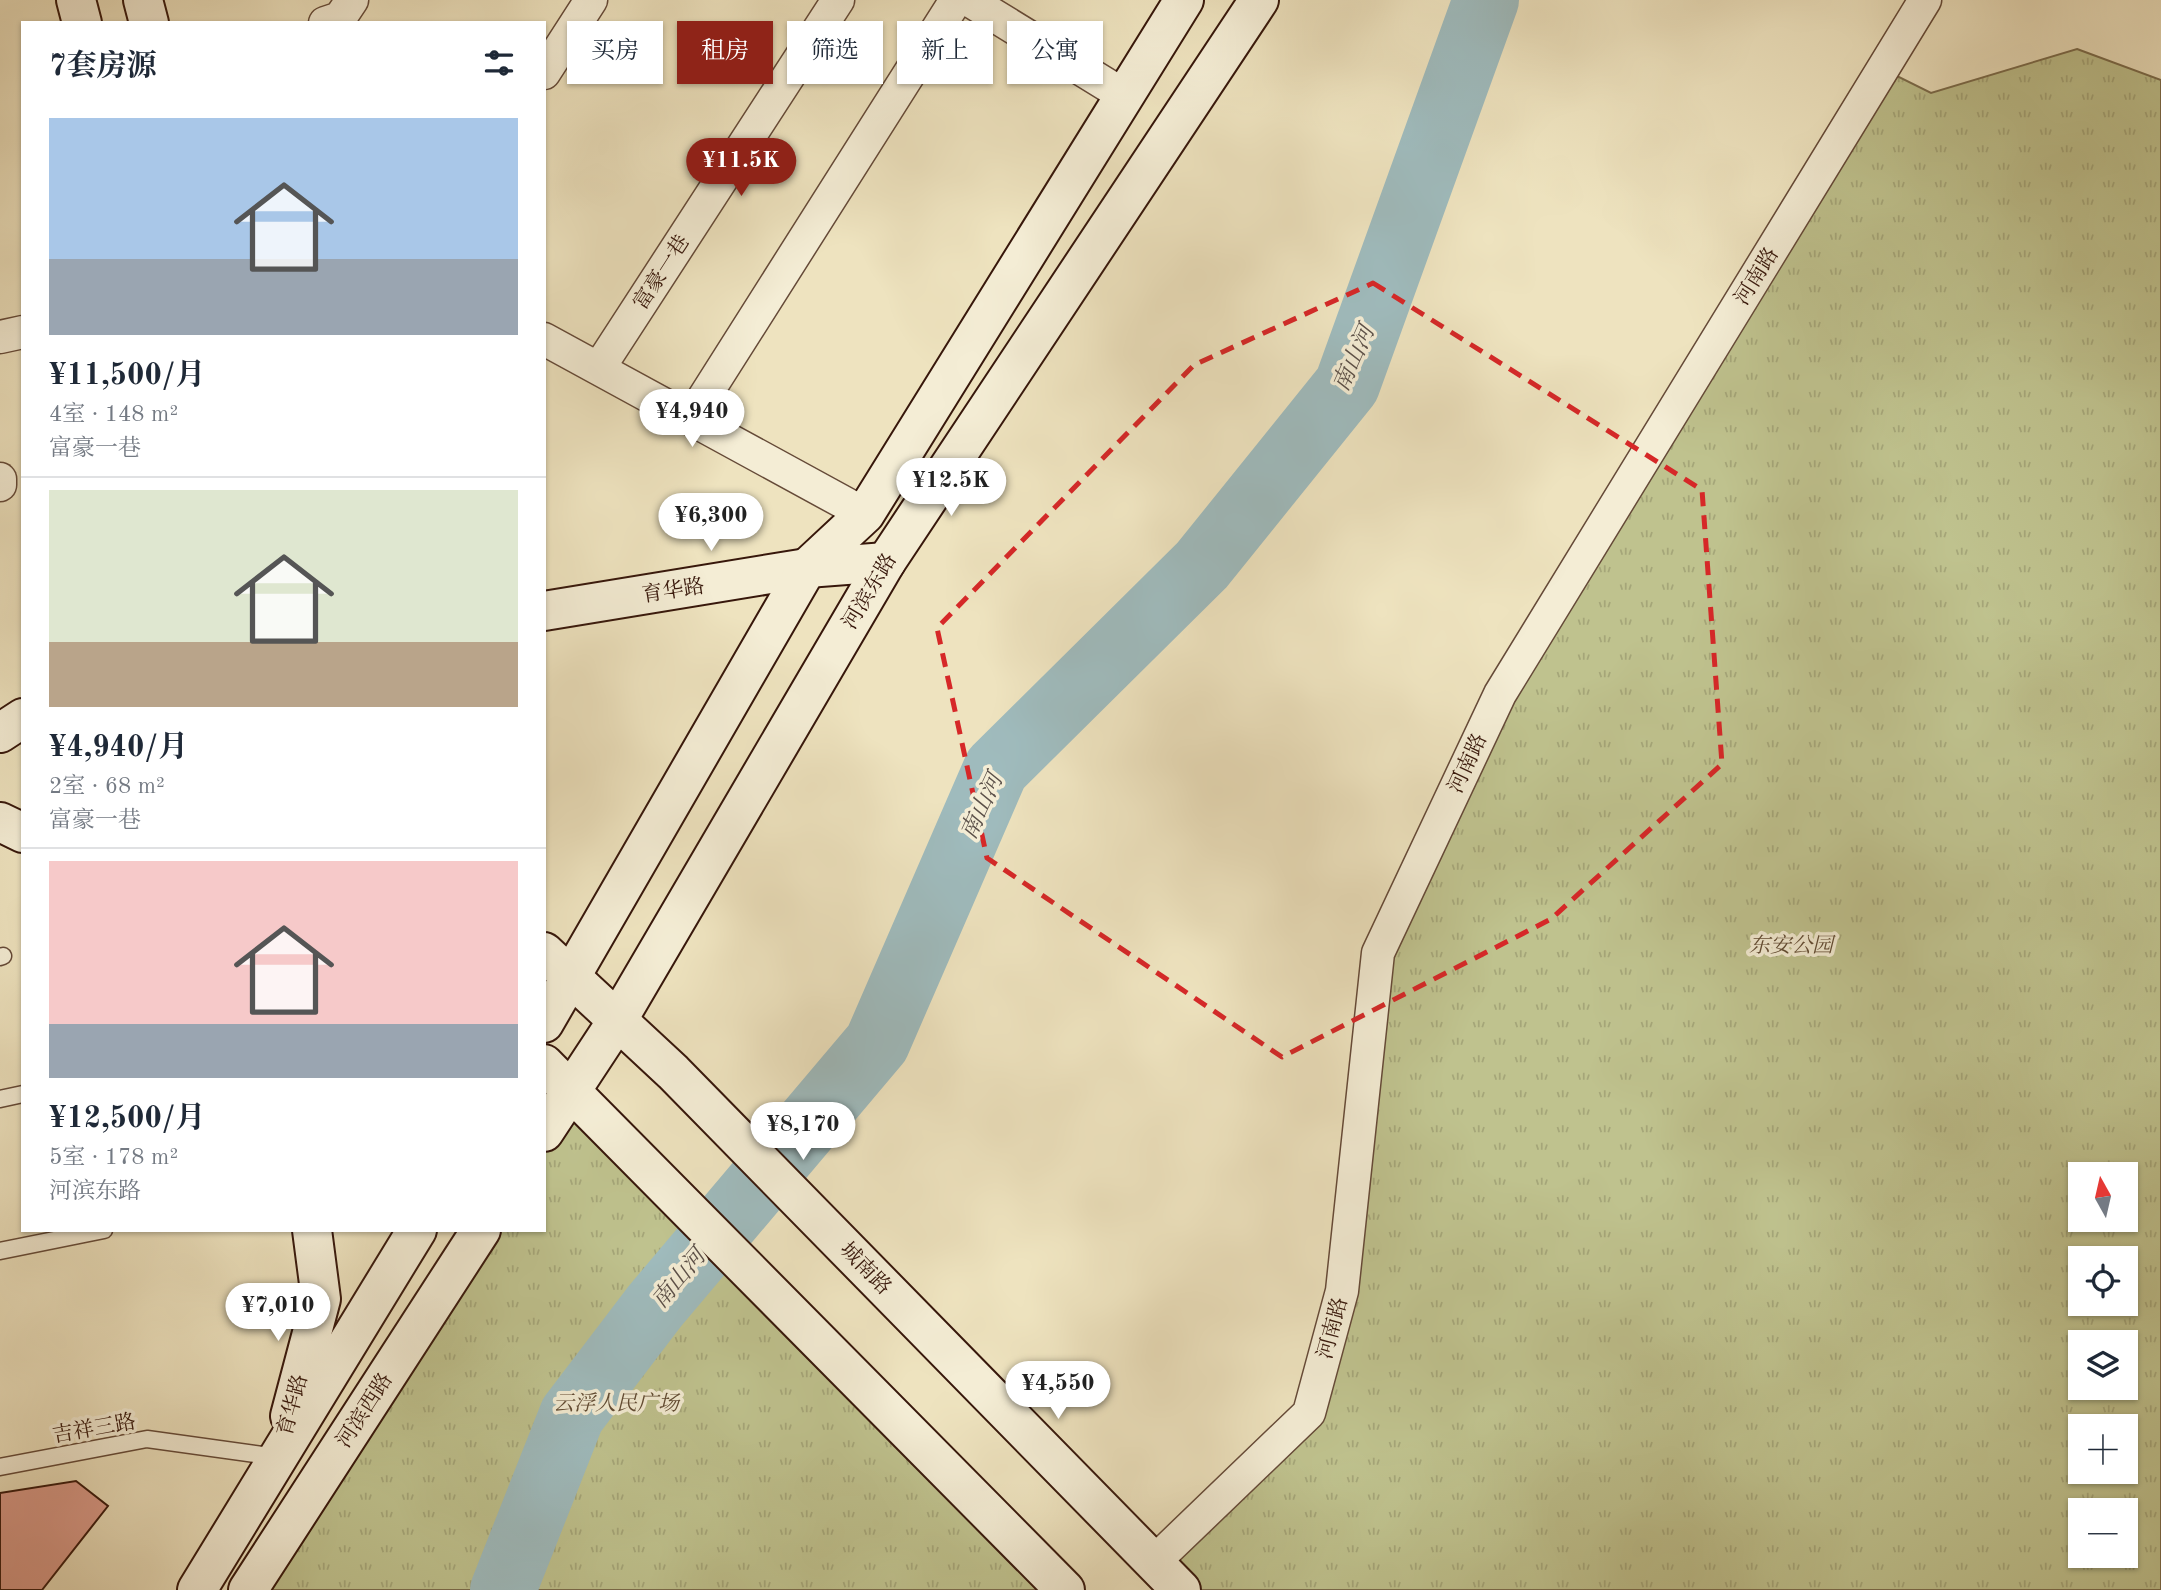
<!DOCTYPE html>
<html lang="zh">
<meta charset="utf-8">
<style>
body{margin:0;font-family:"Old Standard TT","Noto Serif SC",serif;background:#f6f6f7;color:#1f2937;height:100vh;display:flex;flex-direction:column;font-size:26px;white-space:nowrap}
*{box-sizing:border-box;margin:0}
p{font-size:23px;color:#747a83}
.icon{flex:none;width:38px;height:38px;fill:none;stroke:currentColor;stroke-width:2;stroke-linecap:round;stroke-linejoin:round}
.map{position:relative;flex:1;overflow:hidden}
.side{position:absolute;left:21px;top:21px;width:525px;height:1211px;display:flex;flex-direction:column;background:#fff;border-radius:0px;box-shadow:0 2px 5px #0004}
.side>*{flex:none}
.top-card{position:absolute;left:567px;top:21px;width:665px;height:63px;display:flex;gap:14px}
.needle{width:46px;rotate:352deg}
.buttons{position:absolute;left:2068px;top:1162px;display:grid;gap:14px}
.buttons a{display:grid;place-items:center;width:70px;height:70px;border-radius:0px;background:#fff;box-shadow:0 2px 5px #0004;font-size:35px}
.price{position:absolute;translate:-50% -60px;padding:0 16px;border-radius:24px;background:#fff;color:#222;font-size:23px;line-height:46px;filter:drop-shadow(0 2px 4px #0008)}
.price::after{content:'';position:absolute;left:50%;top:42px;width:21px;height:16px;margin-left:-10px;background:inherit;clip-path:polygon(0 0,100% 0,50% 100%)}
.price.current{background:#8f2418;color:#fff}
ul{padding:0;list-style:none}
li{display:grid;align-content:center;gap:14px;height:371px;padding:0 28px}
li+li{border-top:2px solid #e0e1e3}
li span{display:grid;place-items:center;height:217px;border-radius:0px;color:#555}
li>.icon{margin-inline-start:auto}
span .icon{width:126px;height:126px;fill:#fffc;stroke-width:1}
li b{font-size:30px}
h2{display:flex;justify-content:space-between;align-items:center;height:84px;padding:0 28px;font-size:30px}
.tag{padding:0 24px;border-radius:0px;background:#fff;box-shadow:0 2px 5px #0004;font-size:24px;line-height:63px}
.tag.current{background:#8f2418;color:#fff}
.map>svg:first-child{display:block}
.park{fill:url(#park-tufts);stroke:#7b6c4c;stroke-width:2;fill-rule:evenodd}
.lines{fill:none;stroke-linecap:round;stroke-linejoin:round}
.river{stroke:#9fbbbd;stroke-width:66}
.building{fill:#dc9b8b;stroke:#37170b;stroke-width:2}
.service-casing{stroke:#654a38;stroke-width:19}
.minor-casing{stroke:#654a38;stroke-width:35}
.secondary-casing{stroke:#37170b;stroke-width:42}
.service{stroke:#f4edd5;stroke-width:16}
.minor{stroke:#f4edd5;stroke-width:32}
.secondary{stroke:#f4edd5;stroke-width:38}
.marked{fill:none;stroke:#d62828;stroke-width:5;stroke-dasharray:14 9;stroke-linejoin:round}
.labels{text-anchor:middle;stroke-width:7;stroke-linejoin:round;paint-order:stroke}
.street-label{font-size:21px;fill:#37170b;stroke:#f4edd5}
.park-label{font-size:21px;font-style:italic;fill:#604a32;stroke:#f4edd5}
.water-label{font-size:23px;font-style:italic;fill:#5b5049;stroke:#f4edd5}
</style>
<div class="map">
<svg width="2161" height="1590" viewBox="0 0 2161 1590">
<defs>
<pattern id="park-tufts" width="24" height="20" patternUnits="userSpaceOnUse" patternTransform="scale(1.75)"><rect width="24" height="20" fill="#bfc28e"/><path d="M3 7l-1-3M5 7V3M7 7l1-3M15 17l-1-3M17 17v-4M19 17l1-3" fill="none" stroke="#a5a679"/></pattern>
</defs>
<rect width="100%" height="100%" fill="#eee3bf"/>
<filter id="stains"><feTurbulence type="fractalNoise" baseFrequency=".00286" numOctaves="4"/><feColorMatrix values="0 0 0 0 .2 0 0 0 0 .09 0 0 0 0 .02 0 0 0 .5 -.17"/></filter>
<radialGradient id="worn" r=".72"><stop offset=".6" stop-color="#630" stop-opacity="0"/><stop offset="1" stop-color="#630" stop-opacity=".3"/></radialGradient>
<g class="park">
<path d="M2077,49L2161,80V1590H1181L1154,1562L1309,1413L1378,953L1500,694L1883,69L1931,93ZM2081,1174H2126V1220H2081ZM2081,1258H2126V1304H2081ZM2081,1342H2126V1388H2081ZM2081,1426H2126V1472H2081ZM2081,1510H2126V1556H2081Z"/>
<path d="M571,1091L1061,1590H248L481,1230H544V1132Z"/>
</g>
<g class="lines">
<path class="river" d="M503,1590L572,1415L655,1306L877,1043L996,769L1202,565L1347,385L1486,0"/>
</g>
<path class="building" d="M76,1481L108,1506L42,1590H0V1493Z"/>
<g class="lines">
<defs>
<g id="service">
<path d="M0,957L3,956"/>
<path d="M0,1099L23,1094"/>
<path d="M0,1251L104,1230"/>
<path d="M0,1467L147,1439L277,1457"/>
</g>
<g id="minor">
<path d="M969,0L1125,96"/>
<path d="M325,23L340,18L352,0"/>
<path d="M544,73L591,0"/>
<path d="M0,337L23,332"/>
<path d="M544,339L865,514"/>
<path d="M599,368L838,0"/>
<path d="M691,418L956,0"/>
<path d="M0,479V485"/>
<path d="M1154,1562L1309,1413L1342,1291L1378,953L1500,694L1925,0"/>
</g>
<g id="secondary">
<path d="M76,0L82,23"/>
<path d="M143,0L149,23"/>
<path d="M544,611L807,568L886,562"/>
<path d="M0,733L23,718"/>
<path d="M0,822L23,833"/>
<path d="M544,952L673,1072L1181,1590"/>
<path d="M544,1023L807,568L865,514L1184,0"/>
<path d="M544,1064L1065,1590"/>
<path d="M544,1132L617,1021L886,562L1259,0"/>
<path d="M290,1416L321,1299L312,1230"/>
<path d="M197,1590L417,1230"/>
<path d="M248,1590L481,1230"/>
</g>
</defs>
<use href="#service" class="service-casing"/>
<use href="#minor" class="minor-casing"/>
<use href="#secondary" class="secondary-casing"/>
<use href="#service" class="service"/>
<use href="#minor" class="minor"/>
<use href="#secondary" class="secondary"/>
</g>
<path class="marked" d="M1373,283L1702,490L1722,764L1551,919L1282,1057L987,858L937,628L1194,365Z"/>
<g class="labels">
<g class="street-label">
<text transform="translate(661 272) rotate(-57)" y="7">富豪一巷</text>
<text transform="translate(1756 276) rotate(-58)" y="7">河南路</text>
<text transform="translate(673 590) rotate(-9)" y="7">育华路</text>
<text transform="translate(869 591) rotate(-59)" y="7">河滨东路</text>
<text transform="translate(1467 763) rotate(-65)" y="7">河南路</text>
<text transform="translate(866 1268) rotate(46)" y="7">城南路</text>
<text transform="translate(1332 1328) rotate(-75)" y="7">河南路</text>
<text transform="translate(292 1405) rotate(-75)" y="7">育华路</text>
<text transform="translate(364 1410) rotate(-57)" y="7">河滨西路</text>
<text transform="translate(94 1428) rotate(-10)" y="7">吉祥三路</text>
</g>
<g class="park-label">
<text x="1791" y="952">东安公园</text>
<text x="616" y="1410">云浮人民广场</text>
</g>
<g class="water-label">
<text transform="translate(1353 358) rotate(-66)" y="8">南山河</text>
<text transform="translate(981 806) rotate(-65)" y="8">南山河</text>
<text transform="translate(678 1278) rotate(-50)" y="8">南山河</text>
</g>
</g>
<rect width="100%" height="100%" filter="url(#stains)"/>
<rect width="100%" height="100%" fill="url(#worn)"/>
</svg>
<div class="buttons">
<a><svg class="needle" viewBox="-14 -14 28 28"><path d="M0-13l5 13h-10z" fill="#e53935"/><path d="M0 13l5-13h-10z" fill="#747a83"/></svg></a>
<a><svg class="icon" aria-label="locate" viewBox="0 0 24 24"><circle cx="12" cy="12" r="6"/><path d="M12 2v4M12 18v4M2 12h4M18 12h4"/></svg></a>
<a><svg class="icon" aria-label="layers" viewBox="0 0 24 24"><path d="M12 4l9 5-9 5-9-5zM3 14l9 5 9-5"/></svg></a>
<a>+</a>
<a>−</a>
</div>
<b class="price current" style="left:741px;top:198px">¥11.5K</b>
<b class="price" style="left:692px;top:449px">¥4,940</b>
<b class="price" style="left:951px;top:518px">¥12.5K</b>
<b class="price" style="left:711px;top:553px">¥6,300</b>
<b class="price" style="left:803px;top:1162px">¥8,170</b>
<b class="price" style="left:278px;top:1343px">¥7,010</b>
<b class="price" style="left:1058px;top:1421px">¥4,550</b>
<div class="top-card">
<a class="tag">买房</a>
<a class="tag current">租房</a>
<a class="tag">筛选</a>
<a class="tag">新上</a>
<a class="tag">公寓</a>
</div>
<section class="side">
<h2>7套房源<svg class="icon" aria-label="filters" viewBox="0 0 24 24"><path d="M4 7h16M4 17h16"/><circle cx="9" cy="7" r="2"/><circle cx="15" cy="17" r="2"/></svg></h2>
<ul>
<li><span style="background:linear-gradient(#a9c7e8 65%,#9aa5b1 0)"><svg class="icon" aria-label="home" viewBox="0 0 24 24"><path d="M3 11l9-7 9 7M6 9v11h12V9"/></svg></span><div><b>¥11,500/月</b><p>4室 · 148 m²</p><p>富豪一巷</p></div></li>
<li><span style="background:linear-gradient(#dfe7d0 70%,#b9a48a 0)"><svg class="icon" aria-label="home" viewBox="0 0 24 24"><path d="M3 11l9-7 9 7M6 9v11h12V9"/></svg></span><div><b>¥4,940/月</b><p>2室 · 68 m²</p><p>富豪一巷</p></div></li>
<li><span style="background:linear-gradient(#f6c9c9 75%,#9aa5b1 0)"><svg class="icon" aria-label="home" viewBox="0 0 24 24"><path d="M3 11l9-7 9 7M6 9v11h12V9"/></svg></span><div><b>¥12,500/月</b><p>5室 · 178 m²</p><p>河滨东路</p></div></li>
</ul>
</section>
</div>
